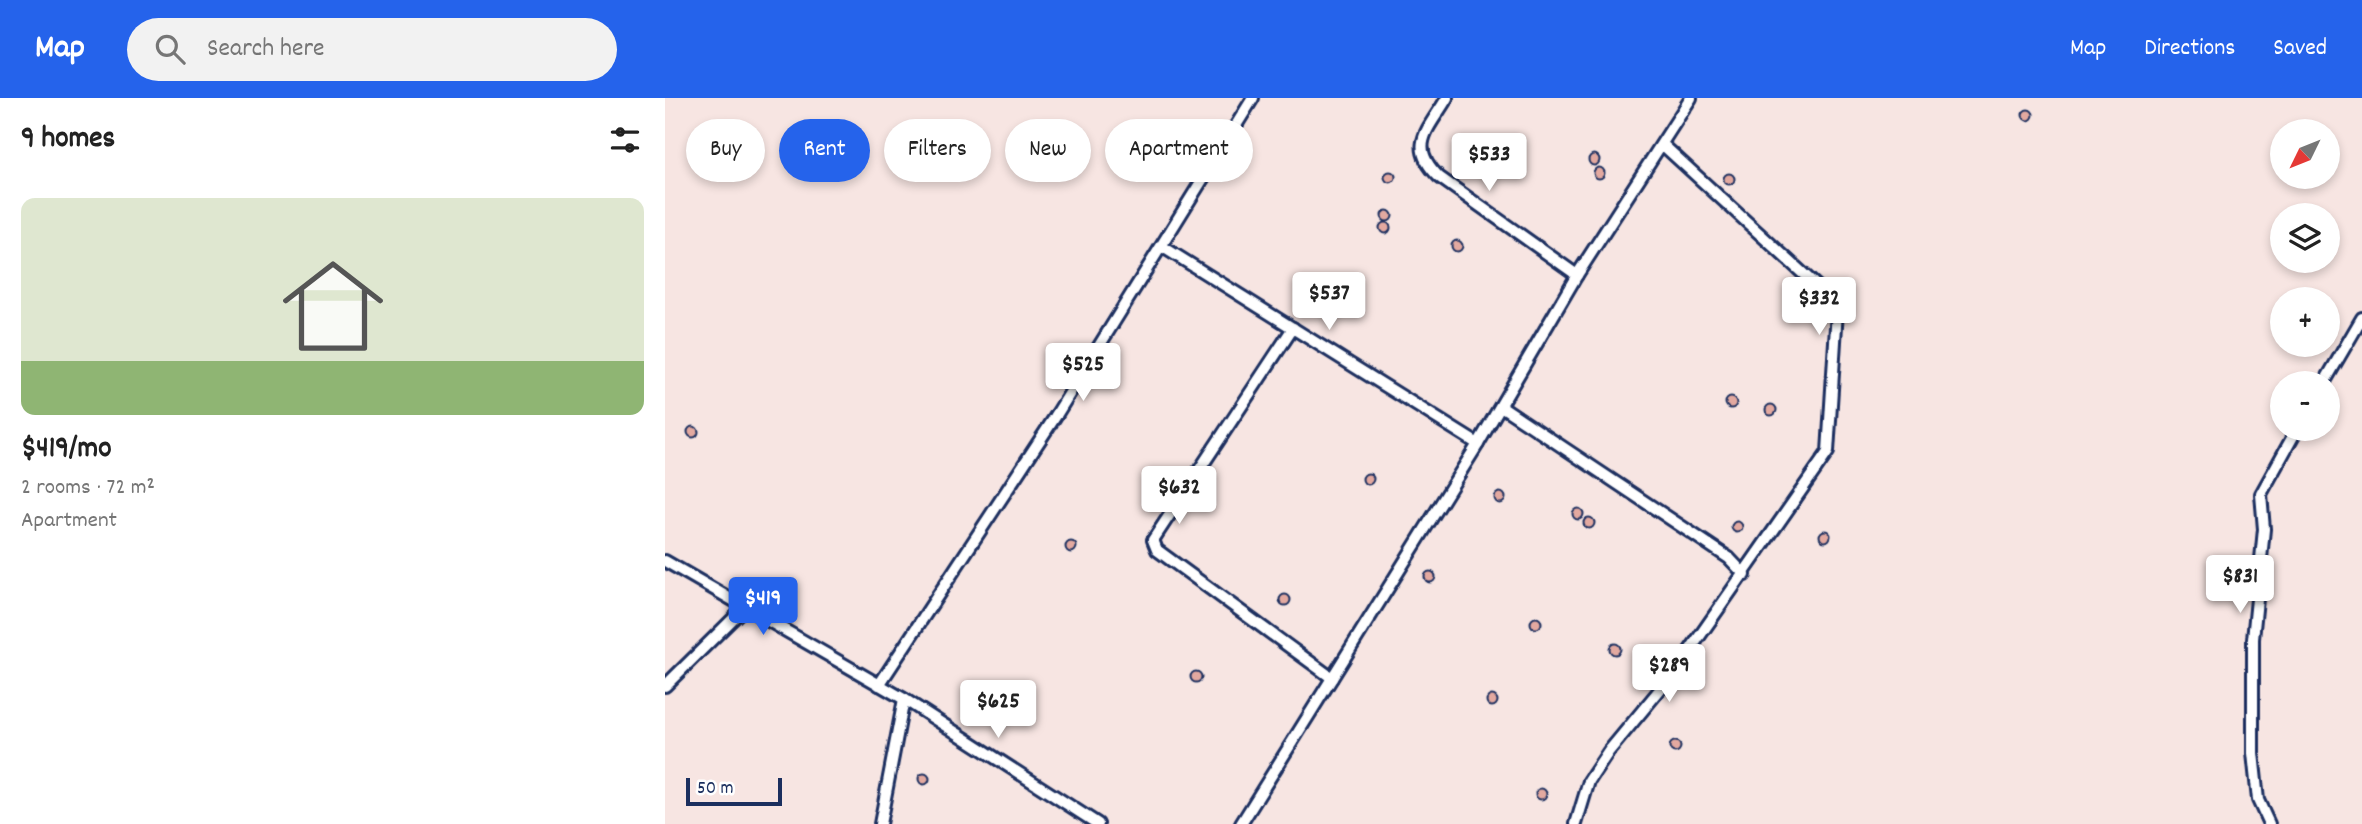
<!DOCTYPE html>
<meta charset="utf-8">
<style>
body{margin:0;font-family:Dekko,sans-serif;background:#f2f2f2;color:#222;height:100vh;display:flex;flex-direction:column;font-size:26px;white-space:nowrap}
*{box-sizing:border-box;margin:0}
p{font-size:23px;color:#767676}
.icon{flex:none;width:38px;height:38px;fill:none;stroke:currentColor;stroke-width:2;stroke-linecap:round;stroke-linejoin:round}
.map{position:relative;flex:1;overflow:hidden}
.drawer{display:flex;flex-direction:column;background:#fff;width:665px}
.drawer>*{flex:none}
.banner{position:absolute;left:21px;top:21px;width:665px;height:63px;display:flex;gap:14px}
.needle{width:46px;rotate:227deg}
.controls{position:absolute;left:1605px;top:21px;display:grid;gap:14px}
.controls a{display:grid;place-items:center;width:70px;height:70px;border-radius:50%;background:#fff;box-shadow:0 4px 10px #0003;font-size:35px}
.scale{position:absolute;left:21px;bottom:18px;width:96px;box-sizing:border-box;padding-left:7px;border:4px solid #1b2f5e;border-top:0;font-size:19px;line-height:24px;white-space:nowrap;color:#1b2f5e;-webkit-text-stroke:5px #fff;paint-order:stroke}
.price{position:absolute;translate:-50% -60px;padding:0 16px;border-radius:7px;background:#fff;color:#222;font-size:23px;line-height:46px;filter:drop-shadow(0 2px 4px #0008)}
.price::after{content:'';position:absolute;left:50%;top:42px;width:21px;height:16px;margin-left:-10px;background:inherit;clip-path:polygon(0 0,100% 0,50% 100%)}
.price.on{background:#2563eb;color:#fff}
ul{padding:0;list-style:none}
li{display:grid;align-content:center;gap:14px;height:371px;padding:0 21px}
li+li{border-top:2px solid #e0e0e0}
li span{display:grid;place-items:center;height:217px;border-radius:14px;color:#555}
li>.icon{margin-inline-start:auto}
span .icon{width:126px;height:126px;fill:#fffc;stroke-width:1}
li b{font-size:30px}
h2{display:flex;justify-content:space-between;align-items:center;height:84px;padding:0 21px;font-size:30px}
.pill{padding:0 24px;border-radius:32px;background:#fff;box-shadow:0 4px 10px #0003;font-size:24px;line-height:63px}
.pill.on{background:#2563eb;color:#fff}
header{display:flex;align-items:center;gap:42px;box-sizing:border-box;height:98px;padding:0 35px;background:#2563eb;color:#fff}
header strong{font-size:33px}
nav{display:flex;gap:38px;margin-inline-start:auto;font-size:24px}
.search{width:490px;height:63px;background:#f2f2f2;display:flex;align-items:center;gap:18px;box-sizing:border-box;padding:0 24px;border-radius:38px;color:#767676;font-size:26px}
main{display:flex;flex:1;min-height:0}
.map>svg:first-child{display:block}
.building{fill:#e3a9a0;stroke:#1b2f5e;stroke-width:2}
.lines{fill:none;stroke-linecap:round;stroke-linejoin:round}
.street-casing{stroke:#1b2f5e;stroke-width:16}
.street{stroke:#fff;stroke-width:10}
</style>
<header>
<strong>Map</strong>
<div class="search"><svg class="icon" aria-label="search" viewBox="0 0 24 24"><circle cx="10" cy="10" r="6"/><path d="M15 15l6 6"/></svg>Search here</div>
<nav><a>Map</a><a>Directions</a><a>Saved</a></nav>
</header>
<main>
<section class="drawer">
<h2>9 homes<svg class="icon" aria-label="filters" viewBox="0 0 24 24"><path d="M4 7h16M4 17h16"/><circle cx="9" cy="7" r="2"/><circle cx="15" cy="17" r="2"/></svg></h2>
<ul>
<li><span style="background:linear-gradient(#dfe7d0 75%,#8fb573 0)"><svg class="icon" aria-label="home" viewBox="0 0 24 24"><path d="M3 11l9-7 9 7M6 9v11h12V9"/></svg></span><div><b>$419/mo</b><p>2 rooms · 72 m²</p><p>Apartment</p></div></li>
</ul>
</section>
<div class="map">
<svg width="1697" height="726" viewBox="0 0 1697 726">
<rect width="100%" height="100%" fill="#f7e5e2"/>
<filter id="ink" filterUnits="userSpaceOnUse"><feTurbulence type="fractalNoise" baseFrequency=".0143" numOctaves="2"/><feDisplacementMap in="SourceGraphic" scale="14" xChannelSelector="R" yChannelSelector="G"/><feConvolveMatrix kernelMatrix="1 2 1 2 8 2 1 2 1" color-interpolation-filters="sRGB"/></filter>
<g filter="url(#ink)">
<g class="building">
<circle cx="1363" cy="17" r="5.5"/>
<circle cx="929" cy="62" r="5.5"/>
<circle cx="934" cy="75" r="5.5"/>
<circle cx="725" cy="79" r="5.5"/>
<circle cx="1064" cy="81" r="5.5"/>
<circle cx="722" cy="118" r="5.5"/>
<circle cx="720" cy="130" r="5.5"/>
<circle cx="792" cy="148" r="5.5"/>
<circle cx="1066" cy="305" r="5.5"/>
<circle cx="1106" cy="312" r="5.5"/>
<circle cx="28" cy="334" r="5.5"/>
<circle cx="703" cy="381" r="5.5"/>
<circle cx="835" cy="400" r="5.5"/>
<circle cx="913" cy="416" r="5.5"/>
<circle cx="924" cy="425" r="5.5"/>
<circle cx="1072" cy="429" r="5.5"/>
<circle cx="1160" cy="438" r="5.5"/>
<circle cx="406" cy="449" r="5.5"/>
<circle cx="765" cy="479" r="5.5"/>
<circle cx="620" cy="502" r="5.5"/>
<circle cx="871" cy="525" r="5.5"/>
<circle cx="950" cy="551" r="5.5"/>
<circle cx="531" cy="579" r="5.5"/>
<circle cx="827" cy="603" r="5.5"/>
<circle cx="1010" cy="649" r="5.5"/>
<circle cx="259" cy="681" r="5.5"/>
<circle cx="876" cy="696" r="5.5"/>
</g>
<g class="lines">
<defs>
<g id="street">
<path d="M782,0C763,32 742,48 774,79L912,177"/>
<path d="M498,149L813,346"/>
<path d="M628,230L488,442L492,452L667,580"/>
<path d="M1659,285L1697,220"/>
<path d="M836,308L1064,460L1080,477"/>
<path d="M0,463L239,601L433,726"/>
<path d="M214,587L390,319L588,0"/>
<path d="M0,588L79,510"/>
<path d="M215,726L239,601"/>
<path d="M576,726L813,346L912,177L1026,0"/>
<path d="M911,726L924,683L944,653L1011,572L1163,354L1172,212L1169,204L998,47"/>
<path d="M1604,726L1593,702L1588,655V541L1599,431L1596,396L1632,331"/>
</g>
</defs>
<use href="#street" class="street-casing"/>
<use href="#street" class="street"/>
</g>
</g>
</svg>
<div class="controls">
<a><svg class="needle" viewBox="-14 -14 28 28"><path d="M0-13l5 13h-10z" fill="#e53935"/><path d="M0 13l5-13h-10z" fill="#767676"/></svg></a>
<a><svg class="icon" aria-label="layers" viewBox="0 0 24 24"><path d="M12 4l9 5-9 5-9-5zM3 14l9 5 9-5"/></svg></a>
<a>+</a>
<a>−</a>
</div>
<div class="scale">50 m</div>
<b class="price" style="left:824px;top:95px">$533</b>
<b class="price" style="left:664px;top:234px">$537</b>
<b class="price" style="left:1154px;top:239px">$332</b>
<b class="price" style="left:418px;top:305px">$525</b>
<b class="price" style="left:514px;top:428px">$632</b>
<b class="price" style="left:1575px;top:517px">$831</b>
<b class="price on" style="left:98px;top:539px">$419</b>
<b class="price" style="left:1004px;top:606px">$289</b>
<b class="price" style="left:333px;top:642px">$625</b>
<div class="banner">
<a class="pill">Buy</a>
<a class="pill on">Rent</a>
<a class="pill">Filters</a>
<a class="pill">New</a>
<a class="pill">Apartment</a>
</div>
</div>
</main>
